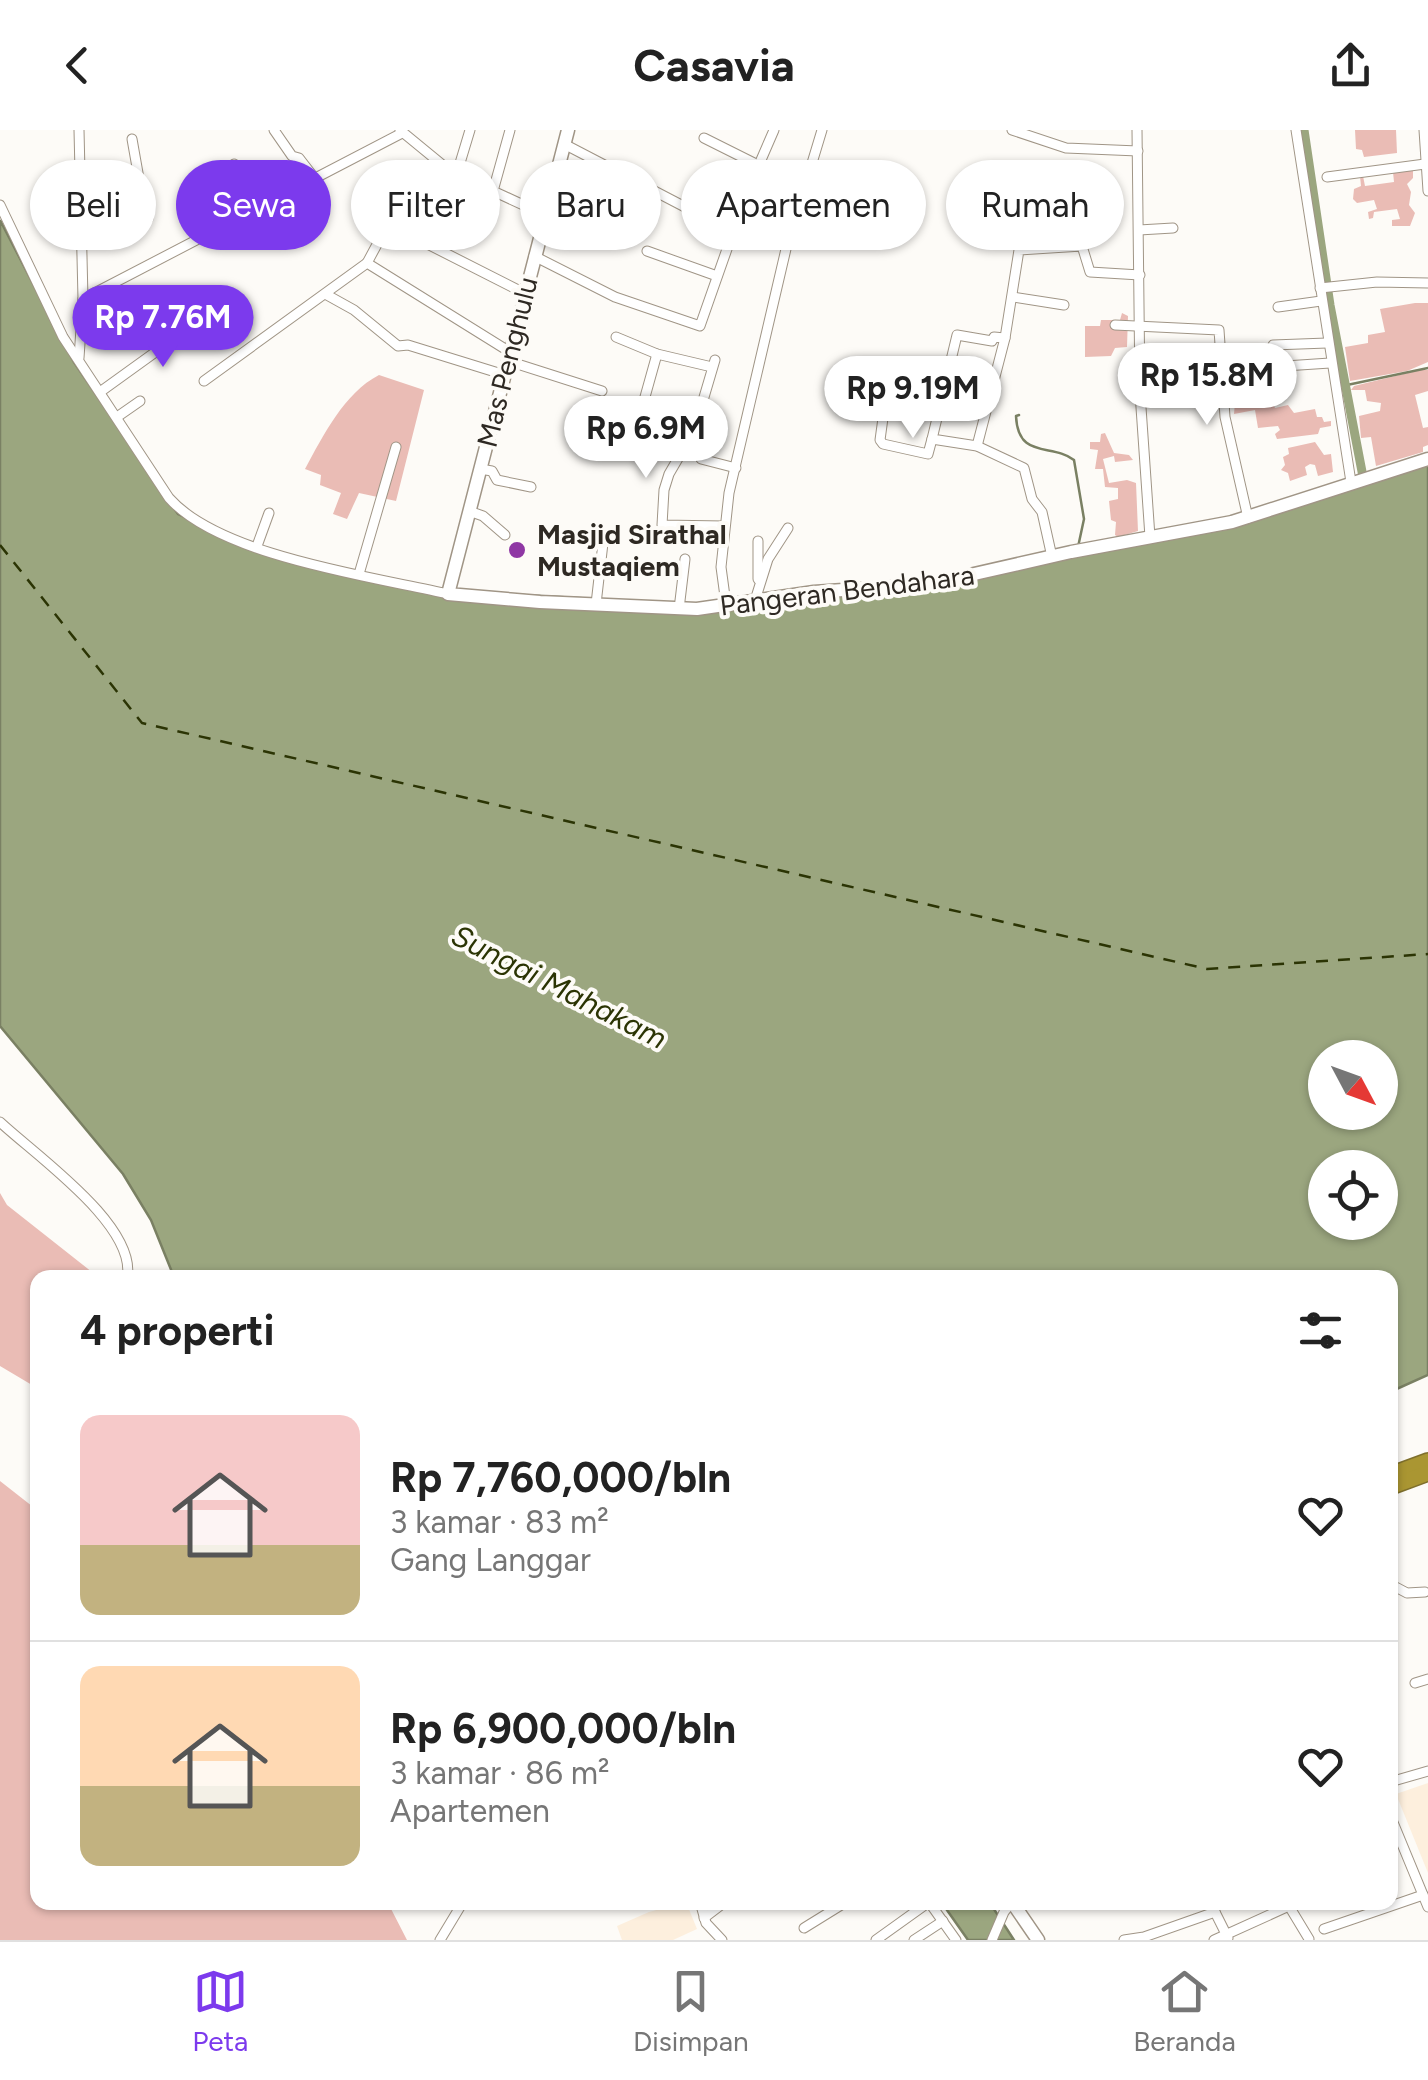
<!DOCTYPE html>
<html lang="id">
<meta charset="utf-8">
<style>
body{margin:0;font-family:Figtree,sans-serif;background:#f2f2f2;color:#222;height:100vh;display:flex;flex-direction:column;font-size:38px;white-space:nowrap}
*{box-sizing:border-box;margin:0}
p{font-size:32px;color:#767676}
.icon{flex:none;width:55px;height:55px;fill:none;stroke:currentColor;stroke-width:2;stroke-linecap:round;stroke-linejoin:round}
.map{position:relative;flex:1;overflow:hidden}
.side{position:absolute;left:30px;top:1140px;width:1368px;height:640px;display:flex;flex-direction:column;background:#fff;border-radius:20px;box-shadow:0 2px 8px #0004}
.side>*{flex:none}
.top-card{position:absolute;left:30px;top:30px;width:1370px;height:90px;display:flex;gap:20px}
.needle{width:65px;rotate:131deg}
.tools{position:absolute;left:1308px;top:910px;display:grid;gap:20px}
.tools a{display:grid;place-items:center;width:90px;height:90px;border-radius:50%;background:#fff;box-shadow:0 2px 8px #0004;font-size:50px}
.price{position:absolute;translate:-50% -85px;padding:0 22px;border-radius:35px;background:#fff;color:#222;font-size:32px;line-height:65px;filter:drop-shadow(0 2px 5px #0008)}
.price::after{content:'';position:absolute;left:50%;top:60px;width:30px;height:22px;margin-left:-15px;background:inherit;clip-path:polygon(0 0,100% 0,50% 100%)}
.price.selected{background:#7c3aed;color:#fff}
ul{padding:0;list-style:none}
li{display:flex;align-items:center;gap:30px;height:250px;padding:0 50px}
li+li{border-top:2px solid #e0e0e0}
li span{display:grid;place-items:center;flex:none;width:280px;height:200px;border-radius:20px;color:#555}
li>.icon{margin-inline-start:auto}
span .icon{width:120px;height:120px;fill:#fffc;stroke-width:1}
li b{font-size:42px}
h2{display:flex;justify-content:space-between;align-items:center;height:120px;padding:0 50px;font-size:42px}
.tag{padding:0 35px;border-radius:45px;background:#fff;box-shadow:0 2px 8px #0004;font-size:35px;line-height:90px}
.tag.selected{background:#7c3aed;color:#fff}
header{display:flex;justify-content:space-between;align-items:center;height:130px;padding:0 50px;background:#fff;font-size:45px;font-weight:700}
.dock{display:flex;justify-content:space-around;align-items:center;height:140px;border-top:2px solid #e0e0e0;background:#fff;font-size:28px;color:#767676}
.dock a{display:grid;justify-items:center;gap:5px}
.dock .selected{color:#7c3aed}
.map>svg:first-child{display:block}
.built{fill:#fdefdd}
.green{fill:#eabcb5}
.water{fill:#9ba67f;stroke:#7a8063;stroke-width:2.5;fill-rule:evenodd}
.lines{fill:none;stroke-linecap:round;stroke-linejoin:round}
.stream{stroke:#7a8063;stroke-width:2.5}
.canal{stroke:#9ba67f;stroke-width:9}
.ferry{stroke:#2b3404;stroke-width:2.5;stroke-dasharray:12 10;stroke-linecap:butt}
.street-casing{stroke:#a09586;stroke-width:11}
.secondary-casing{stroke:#a09586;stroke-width:15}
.highway-casing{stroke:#7f702d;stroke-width:18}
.street{stroke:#fff;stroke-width:9}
.secondary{stroke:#fff;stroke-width:12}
.highway{stroke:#aa9632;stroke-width:15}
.poi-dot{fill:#8f37a4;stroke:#fdfbf7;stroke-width:4}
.labels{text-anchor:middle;stroke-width:8;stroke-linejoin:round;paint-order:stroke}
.street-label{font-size:28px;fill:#2e2923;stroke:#fdfbf7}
.poi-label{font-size:28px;font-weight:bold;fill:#2e2923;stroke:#fdfbf7;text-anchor:start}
.water-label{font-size:30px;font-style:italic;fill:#2b3404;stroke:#fdfbf7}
</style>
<header><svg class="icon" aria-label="back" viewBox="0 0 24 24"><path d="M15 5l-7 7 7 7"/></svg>Casavia<svg class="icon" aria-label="share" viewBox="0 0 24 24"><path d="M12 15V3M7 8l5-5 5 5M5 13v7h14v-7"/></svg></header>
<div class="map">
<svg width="1428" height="1810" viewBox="0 0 1428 1810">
<rect width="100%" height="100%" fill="#fdfbf7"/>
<g class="built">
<path d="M1428,1653V1743L1396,1664Z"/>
<path d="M686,1772L697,1799L673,1810H622L617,1796L649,1782Z"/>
</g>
<g class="green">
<path d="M1355,0H1396L1397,23L1364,27L1362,20L1356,19Z"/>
<path d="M1413,39V48L1407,54L1411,62L1409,75L1415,83L1410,96H1392V90L1400,89L1397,79L1374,82L1373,88L1369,89L1368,82L1377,79L1374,70L1357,73L1353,69L1354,59L1361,56L1360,46H1363L1365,56L1394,52L1393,42Z"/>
<path d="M1415,173H1428V232L1407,241L1350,251L1345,217L1368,213V205L1385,202L1380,179Z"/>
<path d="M1122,183L1128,186L1127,217L1115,218L1111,226L1085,227V196H1100L1101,190H1120Z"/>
<path d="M1420,240H1428V261L1415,265L1423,298L1428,297V315L1423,317V322L1376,336L1371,307L1361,308L1359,286L1380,281L1381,273L1367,271L1365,260H1351L1354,256Z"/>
<path d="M379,245L424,260L396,371L359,363L347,389L333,384L341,363L320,355L321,345L305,339C323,306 344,263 379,245Z"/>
<path d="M1269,264L1275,278L1288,275L1294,283L1315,279L1317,287H1322L1324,292L1331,291V296L1320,298L1318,304L1277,309L1275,304L1280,300L1278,296L1258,298L1255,280L1234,284L1235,272L1254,270V265Z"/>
<path d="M1105,303L1114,323L1129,325L1133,330L1115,332L1114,326L1103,329L1109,353L1127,350L1136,353L1138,401L1118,407L1115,405L1116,392L1111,390L1109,371L1118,369V358L1105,357L1103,339H1095L1098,320L1090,319V312H1100L1101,304Z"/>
<path d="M1315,312L1324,325L1331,324L1333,342L1318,346L1315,335L1310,334L1305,337L1307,345L1290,351L1288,343L1281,340L1285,335L1283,327L1289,324L1288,318Z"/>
<path d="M0,1063L7,1075L97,1146L38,1148L37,1249L32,1255L0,1236Z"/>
<path d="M0,1351L37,1380L38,1772L388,1773L407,1810H0Z"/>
</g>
<g class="water">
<path d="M0,90L74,232L178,384L261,421L411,459L728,476L930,456L1155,408L1428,332V1245L1390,1262V1148L174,1147L151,1090L123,1044L0,896ZM1325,928H1380V982H1325ZM1325,1038H1380V1092H1325Z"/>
<path d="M942,1773H990L1014,1810H968Z"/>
</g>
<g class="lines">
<g class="stream">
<path d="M1347,255L1428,238"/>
<path d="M1019,285L1016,286C1018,330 1052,313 1074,330L1084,389L1078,417"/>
</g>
<path class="canal" d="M1304,0L1330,175L1364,352"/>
<path class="ferry" d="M0,415L142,593L1207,839L1428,824"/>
<defs>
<g id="street">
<path d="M274,0L292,26L299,28L316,50"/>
<path d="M400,0L445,37L493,61"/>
<path d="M510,0L493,61L545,85"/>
<path d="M1012,0L1066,18L1138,21"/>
<path d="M1137,0L1140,263L1150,407"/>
<path d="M1296,0L1351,352"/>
<path d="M1424,0L1428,61"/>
<path d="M704,8L760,36"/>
<path d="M132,9L144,77"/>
<path d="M234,34L256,81"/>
<path d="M457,43L470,0"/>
<path d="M1327,47L1425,34"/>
<path d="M0,75L63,207L169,368C220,426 374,447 448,464"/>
<path d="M81,88L144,77L148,89"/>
<path d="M1139,100L1173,98"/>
<path d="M733,102L757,54L761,30L774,0"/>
<path d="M647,121L717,146"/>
<path d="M534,126L615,167L700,196L733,102L564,14"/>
<path d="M367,133L388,94L524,163"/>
<path d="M1320,158L1377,152L1428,153"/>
<path d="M327,165L354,180L398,216L408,215L505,245"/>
<path d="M1013,167L1064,175"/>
<path d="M83,169L402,3"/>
<path d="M1278,177L1321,171"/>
<path d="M1115,195L1219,200L1225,287L1248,388"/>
<path d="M616,207L657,224L712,237"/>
<path d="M1005,208L994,207L992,211L957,205L932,309L977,316L1024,338L1032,369L1042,382L1052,427"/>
<path d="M1273,215L1327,213"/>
<path d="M79,228L83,169L79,0"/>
<path d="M715,230L694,301L669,344L664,360L662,395L724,396"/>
<path d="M508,231L602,261"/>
<path d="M1256,238L1330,233"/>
<path d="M946,248L992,258"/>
<path d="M204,251L367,133L510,222"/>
<path d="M100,262L161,218L160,209L170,201L168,195"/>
<path d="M643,274L657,224"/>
<path d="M117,287L140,271"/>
<path d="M883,288L880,310L883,314L928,324L932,309"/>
<path d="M977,316L1005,208L1019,120L1082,116L1090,142L1140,145"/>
<path d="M701,329L736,338"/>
<path d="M480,339L492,341L497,350L531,357"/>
<path d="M469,381L483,386L505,405"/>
<path d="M257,416L269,383"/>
<path d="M359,444L396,317"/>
<path d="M758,449V411"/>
<path d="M757,464L768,429L788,398"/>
<path d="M596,474L603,413"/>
<path d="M726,474L721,437L729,363L786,119L822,0"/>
<path d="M679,479L685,429"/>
<path d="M0,992C35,1025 138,1096 127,1148"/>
<path d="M1390,1454L1407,1463L1425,1462"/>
<path d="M1415,1553L1428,1549"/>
<path d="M1390,1652L1428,1641"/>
<path d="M1390,1685L1428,1777"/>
<path d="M700,1772L706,1793L722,1810"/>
<path d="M1210,1772L1228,1808"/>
<path d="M631,1773L633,1772"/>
<path d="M704,1788L725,1772"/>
<path d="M804,1798L846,1772"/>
<path d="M1324,1799L1423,1765"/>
<path d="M440,1810L463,1772"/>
<path d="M876,1810L929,1772L956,1810"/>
<path d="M914,1810L943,1791"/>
<path d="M992,1810L1004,1782L1012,1772"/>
<path d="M1124,1810L1144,1807L1215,1782"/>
<path d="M1214,1810L1289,1776L1309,1809"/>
</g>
<g id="secondary">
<path d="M568,0L448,464L540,472L697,479L814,462L930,454L1071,422L1232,392L1428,329"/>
<path d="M1012,1772L1038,1810"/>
</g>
<g id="highway">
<path d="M1390,1345L1428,1331"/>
<path d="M1390,1357L1428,1343"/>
</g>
</defs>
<use href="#street" class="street-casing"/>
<use href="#secondary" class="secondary-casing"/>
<use href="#highway" class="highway-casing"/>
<use href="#street" class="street"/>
<use href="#secondary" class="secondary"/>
<use href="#highway" class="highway"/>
</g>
<circle class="poi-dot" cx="517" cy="420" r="10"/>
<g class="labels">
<g class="street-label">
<text transform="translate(507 232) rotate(-76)" y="10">Mas Penghulu</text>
<text transform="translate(847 460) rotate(-7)" y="10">Pangeran Bendahara</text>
</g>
<g class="poi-label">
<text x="537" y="414">Masjid Sirathal<tspan x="537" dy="32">Mustaqiem</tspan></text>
</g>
<g class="water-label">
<text transform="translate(559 857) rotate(27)" y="10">Sungai Mahakam</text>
</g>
</g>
</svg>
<div class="tools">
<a><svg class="needle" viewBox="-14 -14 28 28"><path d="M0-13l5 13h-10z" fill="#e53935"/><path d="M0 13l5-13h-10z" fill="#767676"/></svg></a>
<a><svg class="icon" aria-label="locate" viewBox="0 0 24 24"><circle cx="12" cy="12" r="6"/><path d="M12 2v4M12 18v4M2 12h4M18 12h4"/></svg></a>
</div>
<b class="price selected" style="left:163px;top:240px">Rp 7.76M</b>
<b class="price" style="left:1207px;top:298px">Rp 15.8M</b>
<b class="price" style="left:913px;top:311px">Rp 9.19M</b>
<b class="price" style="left:646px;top:351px">Rp 6.9M</b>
<div class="top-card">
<a class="tag">Beli</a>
<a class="tag selected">Sewa</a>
<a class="tag">Filter</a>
<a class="tag">Baru</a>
<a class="tag">Apartemen</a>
<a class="tag">Rumah</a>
</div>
<section class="side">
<h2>4 properti<svg class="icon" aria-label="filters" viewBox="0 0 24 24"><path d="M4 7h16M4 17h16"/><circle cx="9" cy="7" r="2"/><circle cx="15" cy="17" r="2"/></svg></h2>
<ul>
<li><span style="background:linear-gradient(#f6c9c9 65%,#c2b280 0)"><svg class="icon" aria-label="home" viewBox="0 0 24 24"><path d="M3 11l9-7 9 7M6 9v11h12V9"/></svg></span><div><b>Rp 7,760,000/bln</b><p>3 kamar · 83 m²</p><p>Gang Langgar</p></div><svg class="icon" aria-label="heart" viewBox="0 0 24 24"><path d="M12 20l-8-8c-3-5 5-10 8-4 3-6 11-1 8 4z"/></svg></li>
<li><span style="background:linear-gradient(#ffd9b3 60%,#c2b280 0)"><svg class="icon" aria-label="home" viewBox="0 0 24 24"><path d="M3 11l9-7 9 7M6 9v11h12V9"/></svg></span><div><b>Rp 6,900,000/bln</b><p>3 kamar · 86 m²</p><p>Apartemen</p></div><svg class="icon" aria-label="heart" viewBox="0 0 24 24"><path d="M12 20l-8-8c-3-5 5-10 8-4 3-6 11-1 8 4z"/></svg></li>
</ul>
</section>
</div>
<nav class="dock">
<a class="selected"><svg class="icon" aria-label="map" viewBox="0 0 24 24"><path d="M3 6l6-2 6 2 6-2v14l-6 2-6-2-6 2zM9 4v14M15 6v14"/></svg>Peta</a>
<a><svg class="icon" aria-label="saved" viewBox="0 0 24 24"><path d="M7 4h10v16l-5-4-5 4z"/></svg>Disimpan</a>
<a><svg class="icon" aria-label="home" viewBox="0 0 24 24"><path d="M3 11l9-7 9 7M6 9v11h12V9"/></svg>Beranda</a>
</nav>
